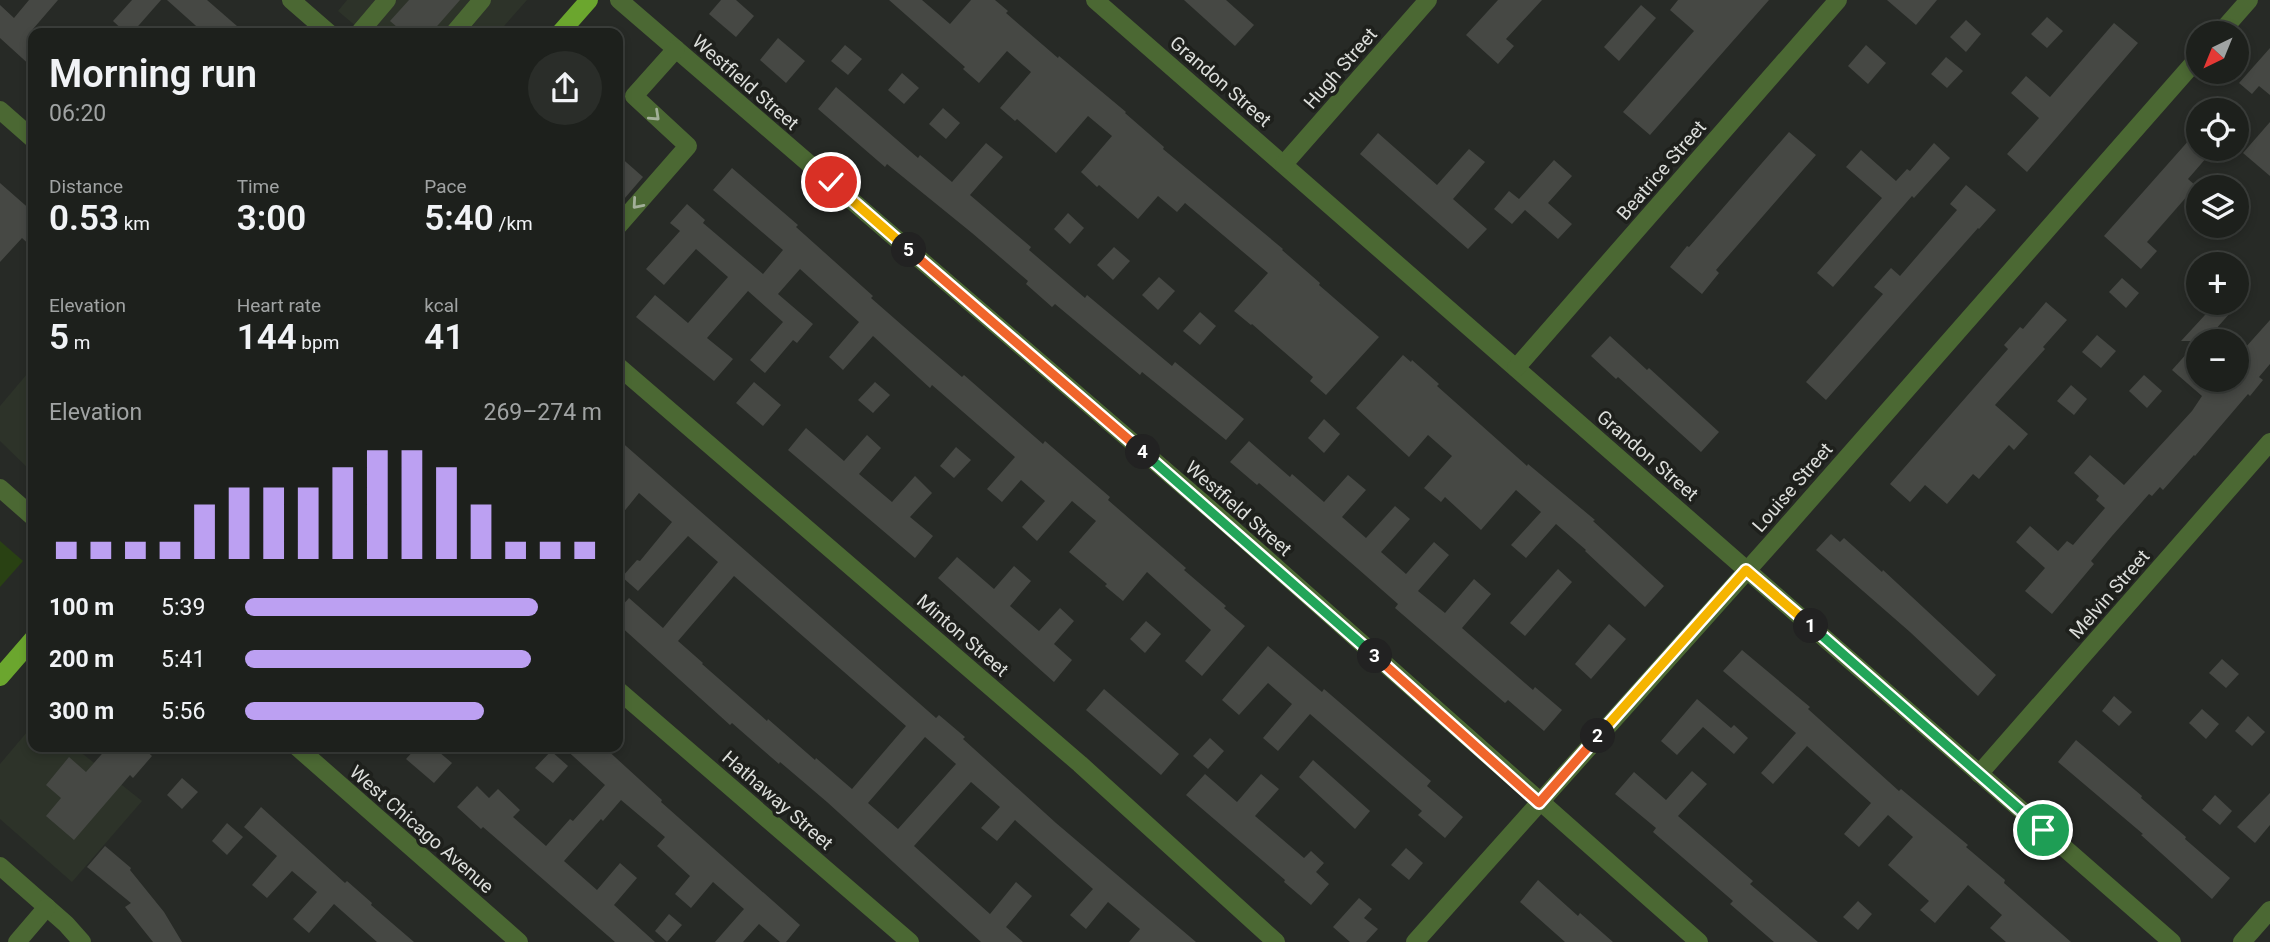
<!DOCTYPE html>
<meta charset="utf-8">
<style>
body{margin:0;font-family:Roboto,sans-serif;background:#2a2d29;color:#f1f3f6;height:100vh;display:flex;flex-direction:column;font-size:26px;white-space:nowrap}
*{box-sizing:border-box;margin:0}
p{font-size:23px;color:#a0a3a3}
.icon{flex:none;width:38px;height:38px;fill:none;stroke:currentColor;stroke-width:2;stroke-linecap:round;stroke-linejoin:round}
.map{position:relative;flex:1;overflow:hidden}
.drawer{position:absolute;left:28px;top:28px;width:595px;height:724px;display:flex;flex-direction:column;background:#1d201c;border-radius:14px;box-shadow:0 4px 10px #0003,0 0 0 2px #3b3e3b}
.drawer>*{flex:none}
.needle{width:46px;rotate:223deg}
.controls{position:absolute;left:2186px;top:21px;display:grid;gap:14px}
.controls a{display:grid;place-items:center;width:63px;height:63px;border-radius:50%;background:#1d201c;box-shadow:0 4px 10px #0003,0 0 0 2px #3b3e3b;font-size:35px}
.pin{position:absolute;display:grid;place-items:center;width:60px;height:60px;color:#fff;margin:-30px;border:4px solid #fff;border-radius:50%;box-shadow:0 2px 7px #0007}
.km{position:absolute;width:35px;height:35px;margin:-18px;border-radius:50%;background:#222;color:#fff;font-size:19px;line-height:35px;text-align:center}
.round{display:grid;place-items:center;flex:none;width:74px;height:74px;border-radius:37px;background:#2a2d29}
.summary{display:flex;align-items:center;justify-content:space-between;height:119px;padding:0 21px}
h1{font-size:38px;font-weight:600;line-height:52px}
.figures{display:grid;grid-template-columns:repeat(3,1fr);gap:10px;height:119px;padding:7px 21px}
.figures div{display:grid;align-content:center}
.figures b{font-size:35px;font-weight:600}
.figures small{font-size:19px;font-weight:400}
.figures p{font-size:19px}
.chart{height:196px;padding:14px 21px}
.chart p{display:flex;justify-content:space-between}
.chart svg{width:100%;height:126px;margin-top:7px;stroke:#bca0f2;stroke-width:6}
ul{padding:0 21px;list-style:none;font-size:23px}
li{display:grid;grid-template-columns:112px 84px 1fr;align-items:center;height:52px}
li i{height:18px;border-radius:9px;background:#bca0f2}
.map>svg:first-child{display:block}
</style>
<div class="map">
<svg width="2270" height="942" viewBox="0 0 2270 942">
<rect width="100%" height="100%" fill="#272a26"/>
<g fill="#2d3329">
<path d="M347 0H527L498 33H364L338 11Z"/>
<path d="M33 367V473L0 441V406Z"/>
<path d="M33 725V747H74L142 801 72 882 0 819V764Z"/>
</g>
<path fill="#294113" d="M0 541 23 561 0 587Z"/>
<g fill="#464844" fill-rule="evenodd">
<path d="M29 0H58L33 29V68L0 38V5L14 18Z"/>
<path d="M132 0H161L132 33H126L113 21Z"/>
<path d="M167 0H207L245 33H204Z"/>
<path d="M409 0H460L431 33H404L390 21Z"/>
<path d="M721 0H736L754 16 736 37 709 14Z"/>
<path d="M889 0H922L950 24 971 0H995L1008 11 1006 13 1058 58 1059 56 1126 112 1125 113 1164 147 1163 149 1283 249 1282 250 1320 283 1319 285 1379 337 1326 395 1310 381 1313 377 1252 324 1251 325 1234 311 1268 273 1185 203 1177 212 1158 196 1138 219 1099 185 1097 187 1081 172 1112 136 1088 116 1056 153 1017 119 1015 121 1000 108 1031 72 1007 51 979 83 963 69 965 67Z"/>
<path d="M1184 0H1226L1254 25 1235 46Z"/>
<path d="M1498 0H1542L1506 39 1514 46 1498 64 1466 35Z"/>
<path d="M1678 0H1769L1650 135 1623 112 1694 31 1670 10Z"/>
<path d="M1887 0H1937L1916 25Z"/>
<path d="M1641 5 1656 18 1619 61 1604 47Z"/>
<path d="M2047 17 2063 31 2047 48 2031 34Z"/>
<path d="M1966 20 1981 34 1966 52 1950 37Z"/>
<path d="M2114 23 2138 43 2027 172 2007 154 2039 118 2011 93 2026 76 2050 97Z"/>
<path d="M778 38 805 61 786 83 760 60Z"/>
<path d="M845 45 862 59 848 75 831 61Z"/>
<path d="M1866 45 1886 63 1868 84 1848 66Z"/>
<path d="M2270 48V95L2259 86 2252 94 2239 83Z"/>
<path d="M1946 57 1963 71 1947 88 1931 74Z"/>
<path d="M902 73 919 88 904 104 888 90Z"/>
<path d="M836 87 918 158 920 155 952 182 986 143 1003 157 970 195 1031 247 1029 250 1085 298 1087 295 1172 366 1175 362 1244 419 1226 440 1142 372 1140 375 1055 304 1052 307 1026 284 1028 281 972 233 887 164 885 167 818 109Z"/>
<path d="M943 108 960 123 946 139 929 124Z"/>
<path d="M2270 122V176L2243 153Z"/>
<path d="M2198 130V149H2214L2188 179 2196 186 2147 242 2157 251 2141 269 2104 236Z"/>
<path d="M1789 132 1816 155 1716 270 1719 273 1702 294 1670 267 1687 246 1689 247Z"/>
<path d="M1378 133 1437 185 1469 149 1485 162 1453 199 1487 229 1468 249 1360 154Z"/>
<path d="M1934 143 1950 158 1914 198 1912 196 1833 287 1817 273 1882 198 1846 167 1861 150 1896 181 1907 169 1910 171Z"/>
<path d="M618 155 643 177 618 206Z"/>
<path d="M1554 160 1572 176 1548 203 1572 224 1558 239 1525 210 1512 224 1494 209 1509 191 1519 199Z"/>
<path d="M732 168 798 225 796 227 873 296 871 298 911 333 962 377 964 375 1043 444 1045 441 1110 497 1108 500 1186 568 1184 570 1226 606 1224 608 1245 626 1202 676 1185 661 1211 630 1147 572 1123 601 1105 586 1107 584 1069 552 1096 521 1072 501 1037 541 1022 527 1045 501 1021 480 1002 502 987 489 1015 457 932 385 930 388 873 336 843 370 829 357 859 322 800 269 778 294 813 324 797 343 793 340 765 373 750 360 783 322 748 291 707 338 733 359 714 381 636 317 655 295 688 323 728 277 696 249 664 285 646 269 680 231 670 223 687 204 705 220 703 223 763 274 783 250 713 190Z"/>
<path d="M0 183 33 212V248L22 238 0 262Z"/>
<path d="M1966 185 1996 210 1979 229 1978 228 1826 400 1806 382 1883 294 1874 287 1891 268 1900 276 1957 210 1950 204Z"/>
<path d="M1068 213 1084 228 1070 244 1054 229Z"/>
<path d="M1114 247 1130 261 1113 280 1097 265Z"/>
<path d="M1159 277 1175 291 1158 310 1142 295Z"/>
<path d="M2122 278 2139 293 2126 308 2109 292Z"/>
<path d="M2046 302 2067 320 2043 347 2045 349 1995 405 2028 434 2014 450 2009 445 1979 479 1973 474 1947 504 1925 485 1910 502 1890 484 2008 349 2004 345 2020 327 2023 329Z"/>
<path d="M2216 303H2239L2215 330 2228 341H2198V380H2236V358L2270 320V364L2259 377 2263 380 2250 396 2248 394 2195 456 2194 455 2163 490 2160 487 2152 496 2149 494 2112 536 2091 561 2094 564 2052 614 2025 591 2045 568 2016 542 2030 526 2058 551 2067 541 2073 545 2105 508 2096 500 2099 496 2074 473 2090 455 2124 485 2192 411 2202 396 2172 370 2198 341H2181Z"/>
<path d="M1200 312 1216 326 1200 345 1183 331Z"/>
<path d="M2097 335 2116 351 2101 368 2082 352Z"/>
<path d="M1610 336 1647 370 1649 368 1719 432 1701 452 1618 377 1616 379 1591 356Z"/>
<path d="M1403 355 1411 362 1412 360 1439 384 1437 386 1527 466 1528 464 1595 520 1593 521 1664 586 1645 607 1585 551 1586 550 1556 524 1526 558 1511 545 1541 512 1516 490 1481 530 1445 497 1441 502 1424 488 1452 456 1428 435 1409 457 1356 408Z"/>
<path d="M2144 375 2162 391 2147 408 2129 391Z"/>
<path d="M754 382 781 405 763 426 736 403Z"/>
<path d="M875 382 890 395 873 413 858 400Z"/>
<path d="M2071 385 2087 399 2074 415 2057 401Z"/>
<path d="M1324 419 1340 434 1324 453 1308 438Z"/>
<path d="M806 428 844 461 867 435 881 448 859 474 892 502 915 476 932 493 910 517 933 536 915 558 788 450Z"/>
<path d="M618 439 936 718 939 715 965 737 963 739 1056 823 1196 942H1129L1140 929 1108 902 1086 929 1070 915 1093 889 1015 820 997 841 981 828 1000 807 971 782 914 846 990 914 1016 882 1032 896 1006 927 1023 942H981L827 802 780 762 779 764 732 723 730 725 618 624V610L629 598 663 628 718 562 688 536 638 591 622 577 637 560 640 561 672 522 639 493 618 519ZM734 576 906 726 852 789 816 758 815 760 768 719 767 721 702 664 703 663 678 641ZM925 737 956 764 898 829 868 803Z"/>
<path d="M1249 441 1290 477 1292 474 1324 502 1348 475 1366 490 1342 517 1366 538 1395 506 1410 519 1381 552 1406 574 1434 542 1449 555 1418 591 1445 613 1474 579 1491 594 1462 628 1533 690 1535 687 1562 710 1544 731 1508 700 1505 703 1395 608 1398 604 1357 568 1259 483 1257 485 1230 462Z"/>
<path d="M956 447 971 460 954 478 940 466Z"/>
<path d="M1831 534 1840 542 1844 538 1882 572 1883 570 1996 675 1978 696 1910 632 1816 550Z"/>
<path d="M957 557 994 589 1014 566 1031 581 1010 606 1039 631 1060 608 1074 621 1054 644 1072 660 1054 682 938 578Z"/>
<path d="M1558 569 1572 582 1525 636 1510 623Z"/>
<path d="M1146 621 1161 634 1145 653 1130 639Z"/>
<path d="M1609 624 1626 639 1591 679 1575 664Z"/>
<path d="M1268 646 1322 692 1324 689 1431 781 1427 786 1463 817 1445 838 1418 815 1422 811 1310 714 1278 751 1263 738 1292 704 1268 683 1239 715 1222 700Z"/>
<path d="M1742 650 1810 707 1808 709 1899 791 1901 789 1968 845 1966 847 2005 880 2004 883 2071 942H2006L1990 928 2002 915 1968 885 1935 923 1920 910 1929 901 1888 865 1913 837 1888 815 1859 847 1844 834 1871 803 1807 746 1773 784 1761 773 1796 733 1723 671Z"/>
<path d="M2222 659 2239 674 2226 688 2209 673Z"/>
<path d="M1104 689 1179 754 1161 775 1086 710Z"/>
<path d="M2114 696 2132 712 2119 726 2102 711Z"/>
<path d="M1697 699 1731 728 1734 725 1748 738 1734 754 1703 727 1677 755 1661 741Z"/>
<path d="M2202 709 2219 724 2206 739 2189 723Z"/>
<path d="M2248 716 2265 732 2252 746 2235 731Z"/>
<path d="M1210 738 1224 751 1208 769 1193 756Z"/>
<path d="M2076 740 2142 796 2141 798 2186 837 2185 839 2230 878 2212 899 2141 835 2143 834 2058 762Z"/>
<path d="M108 747H142L152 756 133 778 130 775 74 840 46 816 61 798 46 785 69 757 86 772Z"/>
<path d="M417 747H433L452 763 434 783 406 759Z"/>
<path d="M563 747H604L662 800 661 802 800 925 786 942H780L759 924 743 942H715L744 909 713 882 691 908 675 894 690 876 657 846 665 837 621 800 603 821 601 819 564 861 597 890 620 863 637 878 614 905 655 942H615L483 827 481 829 457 807 477 786 489 798 498 789 520 810 513 817 546 846 570 819 573 821 605 785Z"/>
<path d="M551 751 568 766 553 783 535 768Z"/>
<path d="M1313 760 1370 811 1355 829 1299 777Z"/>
<path d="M1692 771 1707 784 1678 816 1753 881 1750 884 1818 942H1774L1730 904 1733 901 1653 832 1656 828 1615 794 1634 772 1666 800Z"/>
<path d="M1205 774 1237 802 1261 774 1279 789 1255 816 1304 858 1311 851 1324 863 1316 872 1329 884 1311 905 1284 882 1285 880 1186 795Z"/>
<path d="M182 778 198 792 182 809 167 795Z"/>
<path d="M2270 793V825L2255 843 2237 827Z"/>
<path d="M2215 795 2232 811 2220 825 2202 810Z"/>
<path d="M261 807 345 883 347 881 372 903 371 905 414 942H377L334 904 309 933 293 919 317 892 292 871 267 898 252 885 277 856 244 827Z"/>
<path d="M227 823 243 837 227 855 212 841Z"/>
<path d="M105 846 131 868 130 870 164 912 182 942H153L125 907 131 903 87 867Z"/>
<path d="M1406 848 1423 863 1409 880 1391 865Z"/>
<path d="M1538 880 1578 916 1580 913 1613 942H1565L1520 902Z"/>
<path d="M1359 898 1372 909 1364 918 1378 929 1366 942H1350L1333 927Z"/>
<path d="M1858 901 1872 914 1858 930 1843 917Z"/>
<path d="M669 914 682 925 667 942 655 931Z"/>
</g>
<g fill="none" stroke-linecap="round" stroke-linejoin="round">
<g stroke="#4b6833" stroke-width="18">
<path d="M291 0 329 33"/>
<path d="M619 0 1218 516 1699 942"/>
<path d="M1095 0 2172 942"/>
<path d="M359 33 387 0"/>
<path d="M454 33 482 0"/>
<path d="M2220 33 2249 0"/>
<path d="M0 110 33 139"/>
<path d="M1284 164 1428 0"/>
<path d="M618 226 688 146 634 96 676 49"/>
<path d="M618 366 1080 764 1276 942"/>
<path d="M1516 368 1838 0"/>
<path d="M0 488 33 517"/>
<path d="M618 690 910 942"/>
<path d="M297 747 519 942"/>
<path d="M1979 774 2270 442"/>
<path d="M0 866 66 924 82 942"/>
<path d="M17 942 47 907"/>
<path d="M1415 942 1778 536 2198 58"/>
<path d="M2242 942 2270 910"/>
</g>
<g stroke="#6ba62e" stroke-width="18">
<path d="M560 33 589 0"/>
<path d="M0 677 33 639"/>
</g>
</g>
<defs><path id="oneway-chevron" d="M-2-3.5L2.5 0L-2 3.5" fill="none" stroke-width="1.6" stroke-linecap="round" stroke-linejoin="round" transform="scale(1.75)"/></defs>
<g stroke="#a2af98">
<use href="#oneway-chevron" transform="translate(655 116) rotate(43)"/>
<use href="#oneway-chevron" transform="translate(637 204) rotate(131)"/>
</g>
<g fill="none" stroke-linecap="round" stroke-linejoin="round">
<g stroke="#fff" stroke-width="14">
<path id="split-1" d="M1811 626 2043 830"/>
</g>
<g stroke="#fff" stroke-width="14">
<path id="split-2" d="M1598 736 1746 570 1811 626"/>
</g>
<g stroke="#fff" stroke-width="14">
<path id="split-3" d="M1375 656 1539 803 1598 736"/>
</g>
<g stroke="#fff" stroke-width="14">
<path id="split-4" d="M1143 452 1375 656"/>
</g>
<g stroke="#fff" stroke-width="14">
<path id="split-5" d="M909 250 1143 452"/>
</g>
<g stroke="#fff" stroke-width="14">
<path id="split-6" d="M831 182 909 250"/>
</g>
<use href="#split-1" stroke="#22a559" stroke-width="9"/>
<use href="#split-2" stroke="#f5b400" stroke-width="9"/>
<use href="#split-3" stroke="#f0652b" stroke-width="9"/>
<use href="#split-4" stroke="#22a559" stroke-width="9"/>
<use href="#split-5" stroke="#f0652b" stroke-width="9"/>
<use href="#split-6" stroke="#f5b400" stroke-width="9"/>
</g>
<g text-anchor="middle" stroke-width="7" stroke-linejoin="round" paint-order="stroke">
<g font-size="19" fill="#dcdedb" stroke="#1e201c">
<text transform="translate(1340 68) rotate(-49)" y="7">Hugh Street</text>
<text transform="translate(1221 81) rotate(41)" y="7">Grandon Street</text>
<text transform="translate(746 82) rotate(41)" y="7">Westfield Street</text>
<text transform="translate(1661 170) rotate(-49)" y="7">Beatrice Street</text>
<text transform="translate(1648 455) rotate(41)" y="7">Grandon Street</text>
<text transform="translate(1792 487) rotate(-49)" y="7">Louise Street</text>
<text transform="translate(1239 508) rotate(41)" y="7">Westfield Street</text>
<text transform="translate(2109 594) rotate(-49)" y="7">Melvin Street</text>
<text transform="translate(963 635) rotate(41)" y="7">Minton Street</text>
<text transform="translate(778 800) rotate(41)" y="7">Hathaway Street</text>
<text transform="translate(422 829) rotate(41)" y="7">West Chicago Avenue</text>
</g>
</g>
</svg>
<div class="controls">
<a><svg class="needle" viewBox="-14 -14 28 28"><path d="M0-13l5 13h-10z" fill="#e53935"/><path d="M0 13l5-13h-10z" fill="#a0a3a3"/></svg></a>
<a><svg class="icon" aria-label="locate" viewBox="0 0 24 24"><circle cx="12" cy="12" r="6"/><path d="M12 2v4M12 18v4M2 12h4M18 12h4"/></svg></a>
<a><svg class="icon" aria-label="layers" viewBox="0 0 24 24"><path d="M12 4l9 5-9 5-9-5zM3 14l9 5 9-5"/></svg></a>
<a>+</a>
<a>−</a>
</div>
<div class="pin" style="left:2043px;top:830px;background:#1e9e55"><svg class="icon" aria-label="arrive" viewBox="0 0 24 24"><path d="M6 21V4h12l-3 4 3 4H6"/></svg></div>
<div class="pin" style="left:831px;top:182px;background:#d93025"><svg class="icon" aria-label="check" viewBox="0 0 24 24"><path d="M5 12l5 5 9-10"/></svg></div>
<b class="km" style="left:1811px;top:626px">1</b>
<b class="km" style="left:1598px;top:736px">2</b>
<b class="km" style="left:1375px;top:656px">3</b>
<b class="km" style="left:1143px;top:452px">4</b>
<b class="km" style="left:909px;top:250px">5</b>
<section class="drawer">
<div class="summary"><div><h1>Morning run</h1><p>06:20</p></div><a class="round"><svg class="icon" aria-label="share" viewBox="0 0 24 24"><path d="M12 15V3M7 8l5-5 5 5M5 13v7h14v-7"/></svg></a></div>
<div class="figures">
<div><p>Distance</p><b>0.53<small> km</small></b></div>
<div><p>Time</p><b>3:00</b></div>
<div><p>Pace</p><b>5:40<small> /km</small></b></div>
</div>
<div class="figures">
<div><p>Elevation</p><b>5<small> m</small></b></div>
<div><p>Heart rate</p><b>144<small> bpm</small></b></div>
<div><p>kcal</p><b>41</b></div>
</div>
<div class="chart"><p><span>Elevation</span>269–274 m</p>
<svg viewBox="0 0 160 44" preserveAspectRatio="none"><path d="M5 44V38M15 44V38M25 44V38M35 44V38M45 44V25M55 44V19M65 44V19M75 44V19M85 44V12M95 44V6M105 44V6M115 44V12M125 44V25M135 44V38M145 44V38M155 44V38"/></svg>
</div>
<ul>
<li><b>100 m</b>5:39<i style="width:82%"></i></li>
<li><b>200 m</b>5:41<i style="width:80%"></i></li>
<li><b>300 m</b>5:56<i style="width:67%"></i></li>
</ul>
</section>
</div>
